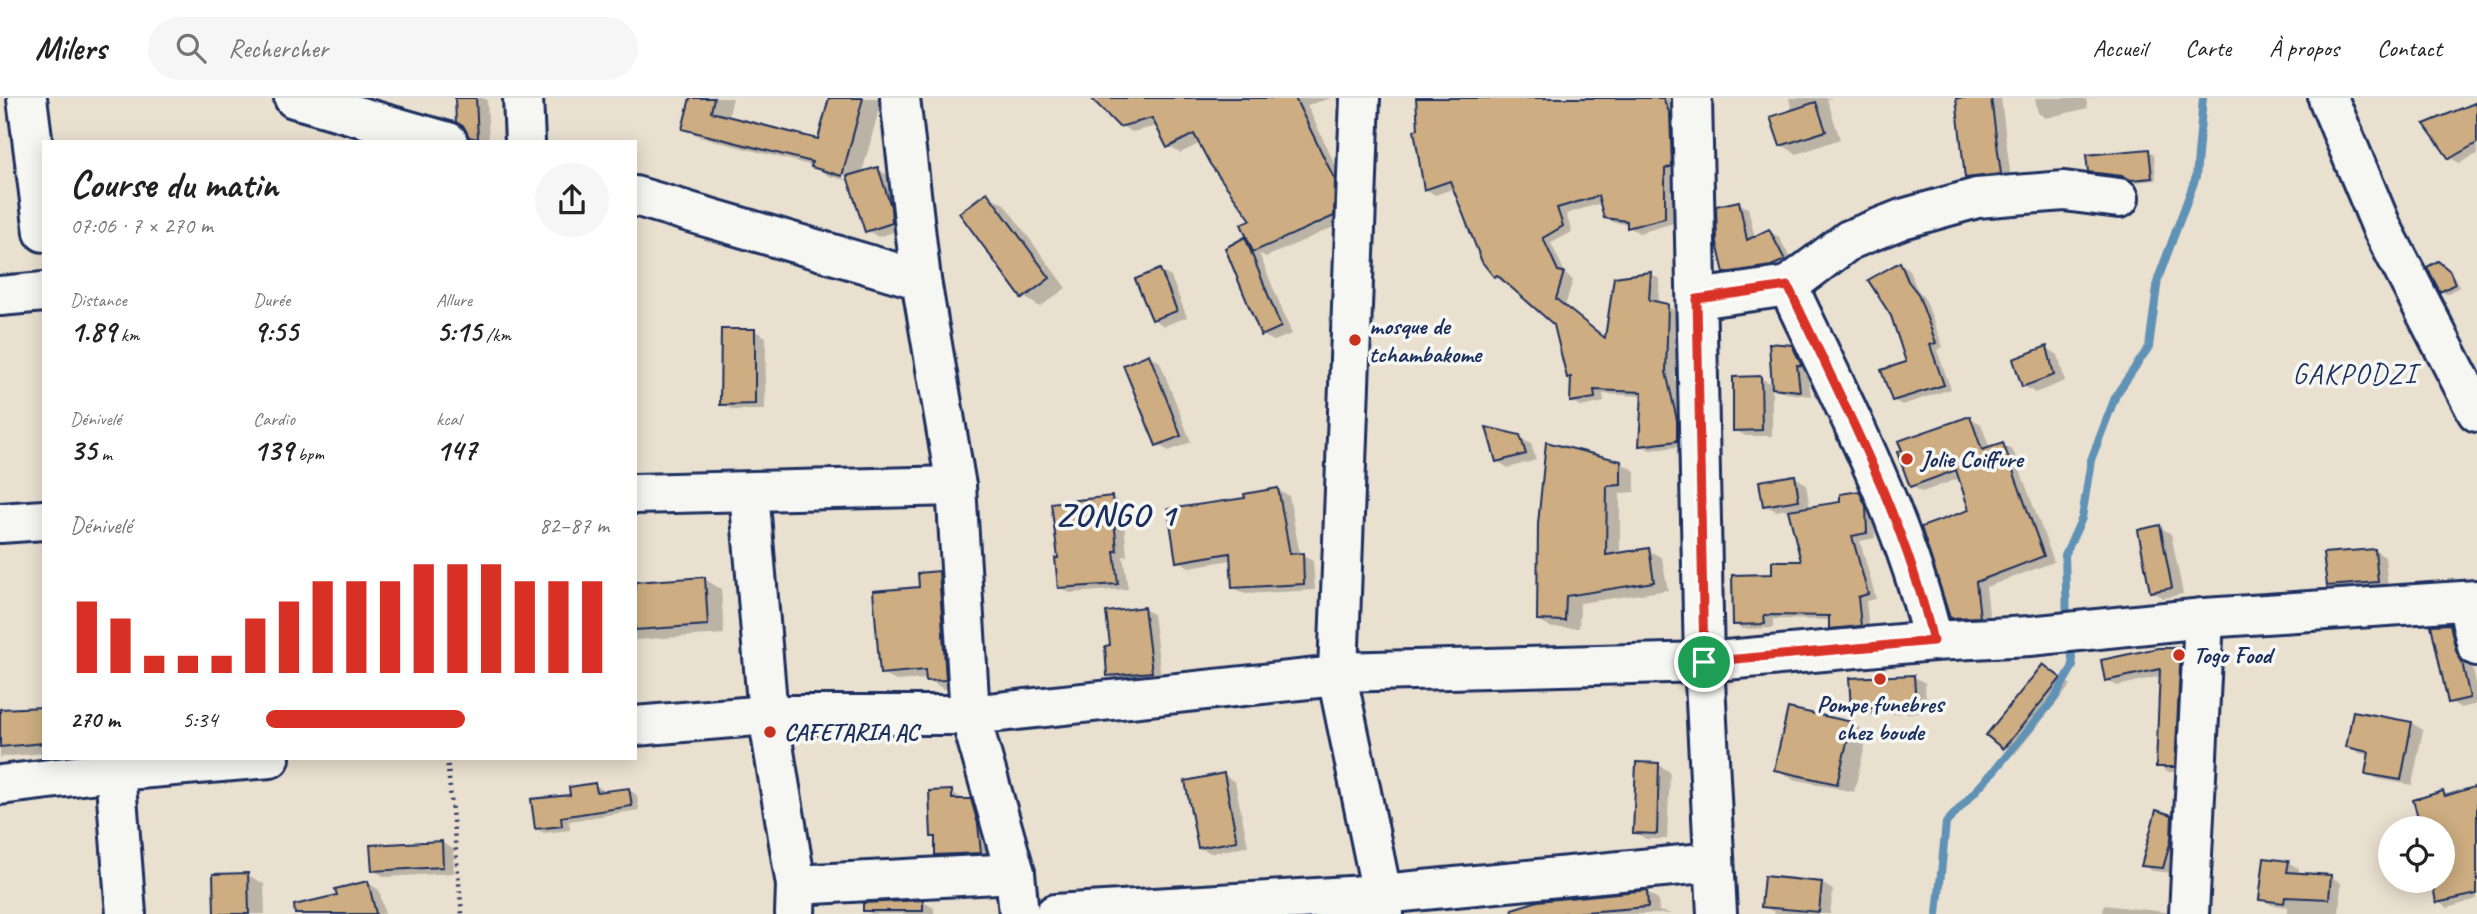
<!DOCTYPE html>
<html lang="fr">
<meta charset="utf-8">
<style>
body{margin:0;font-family:Caveat,sans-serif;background:#f6f6f6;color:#222;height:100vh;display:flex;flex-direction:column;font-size:26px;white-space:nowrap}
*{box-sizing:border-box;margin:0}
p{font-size:23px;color:#767676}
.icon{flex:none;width:38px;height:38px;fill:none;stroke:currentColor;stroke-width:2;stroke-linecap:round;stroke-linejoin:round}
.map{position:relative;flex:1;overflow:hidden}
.side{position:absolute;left:42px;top:42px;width:595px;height:620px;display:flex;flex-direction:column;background:#fff;border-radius:0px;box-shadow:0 4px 18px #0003}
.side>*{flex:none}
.tools{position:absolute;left:2378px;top:718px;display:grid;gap:14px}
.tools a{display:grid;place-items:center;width:77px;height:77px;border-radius:50%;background:#fff;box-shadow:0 4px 18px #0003;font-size:35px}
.pin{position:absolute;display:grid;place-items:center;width:60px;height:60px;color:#fff;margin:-30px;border:4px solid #fff;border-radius:50%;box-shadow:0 2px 7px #0007}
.round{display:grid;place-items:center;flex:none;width:74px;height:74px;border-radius:37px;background:#f6f6f6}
.head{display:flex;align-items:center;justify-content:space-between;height:119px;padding:0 28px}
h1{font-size:38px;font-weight:800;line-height:52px}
.metrics{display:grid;grid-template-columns:repeat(3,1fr);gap:10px;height:119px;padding:7px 28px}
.metrics div{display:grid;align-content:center}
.metrics b{font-size:30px;font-weight:800}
.metrics small{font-size:19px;font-weight:400}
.metrics p{font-size:19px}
.chart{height:196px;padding:14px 28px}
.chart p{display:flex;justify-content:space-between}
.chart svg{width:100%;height:126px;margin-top:7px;stroke:#d93025;stroke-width:6}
ul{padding:0 28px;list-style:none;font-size:23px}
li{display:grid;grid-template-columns:112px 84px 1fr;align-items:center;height:52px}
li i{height:18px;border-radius:9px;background:#d93025}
header{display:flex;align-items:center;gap:42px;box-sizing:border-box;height:98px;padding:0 35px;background:#fff;border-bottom:2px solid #e0e0e0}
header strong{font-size:33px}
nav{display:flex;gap:38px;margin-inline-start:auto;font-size:24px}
.search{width:490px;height:63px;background:#f6f6f6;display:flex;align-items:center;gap:18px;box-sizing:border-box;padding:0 24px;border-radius:38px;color:#767676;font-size:26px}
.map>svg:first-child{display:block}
</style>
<header>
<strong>Milers</strong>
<div class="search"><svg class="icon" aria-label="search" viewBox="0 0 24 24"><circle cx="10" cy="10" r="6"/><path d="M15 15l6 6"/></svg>Rechercher</div>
<nav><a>Accueil</a><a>Carte</a><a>À propos</a><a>Contact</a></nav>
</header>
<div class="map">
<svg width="2477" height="816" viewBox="0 0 2477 816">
<rect width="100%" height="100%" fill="#eae0d0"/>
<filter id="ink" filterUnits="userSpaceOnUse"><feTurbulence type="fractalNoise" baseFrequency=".0143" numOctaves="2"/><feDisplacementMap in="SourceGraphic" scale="14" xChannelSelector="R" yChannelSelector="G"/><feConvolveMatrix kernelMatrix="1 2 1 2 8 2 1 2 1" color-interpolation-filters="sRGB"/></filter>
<g filter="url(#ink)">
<g fill="#0003">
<path d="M457 0H483L487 2 489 44H482L470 37Z"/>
<path d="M692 0H733L728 20 819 43 831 0H882L862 75 877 71 888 77 901 117 903 131 878 139 867 132 850 80 835 72 834 75 848 83 829 78 813 68 700 39 684 30Z"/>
<path d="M1102 0H1332L1307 7 1346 90 1345 124 1266 159 1259 155 1292 236 1274 243 1262 237 1245 141 1251 145 1253 123 1201 45 1180 55 1169 48 1158 28 1132 34 1120 27Z"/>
<path d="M1418 0H1681V73L1674 76V125L1639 135 1629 129V126L1615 125 1605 119 1601 105 1566 116 1572 134 1551 145 1566 177 1573 182 1565 208 1607 241 1650 176 1660 181 1658 206 1678 213 1675 280 1686 329 1687 348 1650 352 1641 347 1644 298 1603 296 1604 304 1581 309 1572 303V281L1568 279 1555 226 1495 178 1455 90 1435 97 1426 91Z"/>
<path d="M1789 0H1834L1827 1 1840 41 1797 56 1782 47 1792 14Z"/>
<path d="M1957 0H2001L2011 82 1978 86 1967 79Z"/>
<path d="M2035 0H2096L2086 1 2088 10 2046 20 2038 15Z"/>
<path d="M2477 6V56L2460 65 2450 60Z"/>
<path d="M2148 53 2154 56 2156 82 2137 84 2129 80 2095 76 2090 73Z"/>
<path d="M987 96 1004 106 1066 190 1040 209 1024 199Z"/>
<path d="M1738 105 1748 110 1755 140 1769 133 1779 139 1794 167 1735 180 1725 174Z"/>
<path d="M1900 166 1908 170 1916 189 1926 203 1943 249 1937 252 1951 291 1902 307 1893 302 1908 265Z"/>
<path d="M2444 169 2454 178 2459 189 2446 196 2441 193Z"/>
<path d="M1160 173 1171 179 1187 219 1164 228 1153 221Z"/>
<path d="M755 233 766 239 765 312H733L722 306Z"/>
<path d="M1791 249 1803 255 1811 273H1807L1811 298 1785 295 1772 288V338H1746L1735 332 1761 280 1774 288Z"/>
<path d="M2047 250 2058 257 2065 283 2035 295 2024 288Z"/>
<path d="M1149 257 1160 264 1191 344 1169 353 1158 347Z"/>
<path d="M1970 320 1981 326 1990 351 2003 347 2013 353 2054 464 1986 489 1990 524 1962 525 1951 519 1971 413 1960 380 1922 394 1911 388Z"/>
<path d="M1519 339 1531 346 1536 362 1508 370 1497 363Z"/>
<path d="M1548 346 1621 365 1635 373V394L1620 395V456L1648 452 1662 460 1668 492 1580 505 1579 530H1552L1538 521Z"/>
<path d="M1795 379 1806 386 1810 411 1842 406 1859 395 1868 400 1874 415 1875 440 1860 443 1876 501 1866 503 1869 532 1840 535 1831 530V522L1773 521V530L1743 531 1735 526 1774 478 1804 465 1789 411 1776 413 1765 407Z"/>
<path d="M1278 392 1289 398 1300 457 1313 463 1315 492 1245 496 1233 489 1232 462 1189 469 1178 462 1247 401Z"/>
<path d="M1111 399 1122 406 1127 458H1123L1128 491 1070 495 1060 489Z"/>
<path d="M2160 429 2171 436 2183 496 2163 500 2152 493Z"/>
<path d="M2374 452 2385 459 2388 490 2339 494 2328 487Z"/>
<path d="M939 475 954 484 960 590 943 591 928 581 896 583 881 575 921 491Z"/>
<path d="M704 481 721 491 724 536 635 542V486Z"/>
<path d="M1144 511 1153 516 1161 578 1118 582 1109 577 1112 549Z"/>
<path d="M2449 528 2460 534 2466 561 2473 571 2477 590V606L2461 610 2449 603Z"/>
<path d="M2180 552 2191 558 2185 674H2168L2158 668 2161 578 2117 588 2107 582Z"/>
<path d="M2044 568 2071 587 2015 656 2004 649Z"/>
<path d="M1914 579 1925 585 1926 614 1864 617 1853 610Z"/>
<path d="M44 611V655L0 659V613Z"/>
<path d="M1851 625 1868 635 1854 694 1793 681 1776 671Z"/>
<path d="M2412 625 2423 632 2412 687 2378 681 2367 675 2370 657 2359 655 2348 648Z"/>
<path d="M1638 666 1659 667 1670 674 1667 741H1646L1635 734Z"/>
<path d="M1224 677 1235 684 1248 748 1211 755 1199 749Z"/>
<path d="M595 687 603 692 604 695 629 692 637 697 639 712 569 723 570 732 544 735 536 730 572 698Z"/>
<path d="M2477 690V801L2448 810 2438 804 2443 782V695L2450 698Z"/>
<path d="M951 694 962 700V703L971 702 982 709 992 760 948 763 937 756 936 740 932 738Z"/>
<path d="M2171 718 2181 724 2173 775 2153 773 2143 767Z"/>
<path d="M441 744 453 751 454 775 385 779 373 772Z"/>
<path d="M2288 764 2299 771 2298 777 2330 778 2341 785 2339 816H2288V809L2272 807 2261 801Z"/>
<path d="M248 777 264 786 265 816H216L214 778Z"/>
<path d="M368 785 379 792 385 816H307L305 807 339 799Z"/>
<path d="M1821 785 1833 792 1830 816H1774V814L1763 808Z"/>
<path d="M1647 794 1658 801 1659 813 1672 816H1515L1514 812Z"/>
<path d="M923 804 934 810V816H872L865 812V807Z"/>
<path d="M2104 807 2165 814 2169 816H2103Z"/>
</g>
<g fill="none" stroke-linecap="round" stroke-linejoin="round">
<g stroke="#6092b6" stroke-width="8">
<path d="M2067 524 2065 457 2082 420 2091 362 2116 297 2149 249 2158 181 2196 79 2203 0"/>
<path d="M1937 816 1946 725 1993 674 2054 601 2073 568 2070 544"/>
</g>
</g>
<g fill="#cdad81" stroke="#1b2f5e" stroke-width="2">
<path d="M455 0H476L478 41 469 39 464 29 456 24Z"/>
<path d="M690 0H714L711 14 818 41 829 0H863L842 78 811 69 812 64 682 31Z"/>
<path d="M1091 0H1295L1335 82 1334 118 1253 154 1241 126 1251 122 1210 66 1194 36 1167 50 1152 20 1119 29Z"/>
<path d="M1416 0H1663L1670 16 1672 68 1665 71V120L1627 130V123L1604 120 1598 98 1557 110 1563 128 1543 140 1558 173 1564 174 1556 201 1605 240 1614 179 1651 174 1649 202 1668 206 1666 274 1677 322V343L1639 348 1642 294 1594 292 1595 300 1570 304 1571 279 1567 280 1554 227 1497 177 1494 179 1482 164 1450 83 1424 92 1414 32 1418 31Z"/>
<path d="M1956 0H1991L2001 76 1965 80Z"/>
<path d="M1816 4 1826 33 1780 48 1770 19Z"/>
<path d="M2477 4V45L2449 61 2424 26Z"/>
<path d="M2149 51 2152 80 2131 82 2122 78 2088 74 2086 57Z"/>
<path d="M878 69 891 109 892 125 865 134 847 78Z"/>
<path d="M987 94 1050 180 1022 201 959 115Z"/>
<path d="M1739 103 1747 142 1769 131 1785 162 1771 168 1724 175 1717 145 1716 108Z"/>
<path d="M1245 139 1281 229 1261 238 1225 150Z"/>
<path d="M2438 163 2450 173 2455 186 2440 194 2427 169Z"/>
<path d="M1900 164 1908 183 1918 196 1936 245 1930 247 1944 287 1892 303 1881 272 1906 264 1891 218 1868 182Z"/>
<path d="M1160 171 1177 213 1152 222 1135 181Z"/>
<path d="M721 231H755V306L720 307Z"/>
<path d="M1769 245 1792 247 1802 268 1797 267 1800 293 1772 290Z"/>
<path d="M2047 248 2054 277 2022 289 2013 261Z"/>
<path d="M1149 256 1181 338 1156 348 1123 267Z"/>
<path d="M1761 278 1762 332 1733 333V279Z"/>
<path d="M1970 318 1982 352 2003 345 2044 458 1976 484 1980 519 1950 520 1921 429 1969 412 1956 372 1910 389 1897 354 1902 352 1898 343Z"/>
<path d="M1486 329 1520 337 1526 356 1496 364Z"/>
<path d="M1546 344 1621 363V387L1607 388 1606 457 1649 450 1654 484 1566 498 1565 523 1537 522 1538 426Z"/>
<path d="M1795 377 1799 402 1763 408 1759 383Z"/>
<path d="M1278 390 1290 456 1303 455 1304 486 1232 490 1230 455 1176 464 1168 411 1245 400 1244 396Z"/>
<path d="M1859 393 1866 408 1867 435 1852 438 1868 496 1858 499 1861 528 1829 531V518L1764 517 1765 526 1733 527 1732 477 1772 476V463H1801L1788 412 1840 404V396Z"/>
<path d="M1112 398 1117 453H1114L1118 486 1058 490 1055 460H1058L1051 405Z"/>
<path d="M2160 427 2172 490 2150 494 2138 432Z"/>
<path d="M2375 451 2378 484 2327 488 2323 455Z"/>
<path d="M939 473 946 582 926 583 925 572 880 576 873 493 919 489 918 475Z"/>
<path d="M705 479 708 527 635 532V484Z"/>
<path d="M1144 509 1152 574 1107 578 1105 548 1110 547 1106 514Z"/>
<path d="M2450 526 2456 553 2462 564 2470 600 2448 605 2431 527Z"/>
<path d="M2158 550H2181L2175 669H2156L2160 571 2105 583 2101 562Z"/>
<path d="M2043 566 2061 580 2003 651 1986 637Z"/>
<path d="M1914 577 1916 608 1851 611 1849 580Z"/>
<path d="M44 609V645L0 649V611Z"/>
<path d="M1788 610 1852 624 1837 686 1774 672Z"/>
<path d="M2353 613 2412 624 2401 682 2365 676 2369 654 2346 649Z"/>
<path d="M1636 664 1659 665 1657 736 1633 735Z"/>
<path d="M1224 675 1237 743 1198 750 1185 683Z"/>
<path d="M595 685 597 694 629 690 632 708 561 719 562 728 535 731 531 701 570 697 569 689Z"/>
<path d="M2477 688V796L2436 805 2432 782H2443V730H2421L2413 702 2443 693 2445 698Z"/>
<path d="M952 692V701H971L978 726 981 755 935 757V739H931L929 693Z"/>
<path d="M2156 712 2172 717 2171 742 2163 770 2141 768Z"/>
<path d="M442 743 443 769 372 773 370 747Z"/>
<path d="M2264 760 2289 763 2287 774 2331 777 2329 801 2285 799 2284 805 2259 802Z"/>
<path d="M248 775 249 816H214L213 776Z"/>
<path d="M1764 778 1822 784 1819 814 1761 809Z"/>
<path d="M368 783 376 816H295L294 807 337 797 335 791Z"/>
<path d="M1647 792 1648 809 1560 816H1513L1512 811 1538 803Z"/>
<path d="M923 802V813H863V805Z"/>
</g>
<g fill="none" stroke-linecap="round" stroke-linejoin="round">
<g stroke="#1b2f5e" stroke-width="44">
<g id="minor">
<path d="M27 0 44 134"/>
<path d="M294 0 448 44"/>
<path d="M523 0 525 44"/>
<path d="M900 0 921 182 956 388 970 617 1015 775 1019 816"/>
<path d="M1692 0 1704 564 1717 816"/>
<path d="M2328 0 2382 130 2477 314"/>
<path d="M635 98 921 182"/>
<path d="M1788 188C1842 303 1904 419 1933 543"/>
<path d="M0 198 44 194"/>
<path d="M1697 201 1788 188 1849 142 1902 121 1977 100 2064 93 2119 100"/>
<path d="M749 394 768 617 796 787 795 816"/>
<path d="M635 396 956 388"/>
<path d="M0 425 44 422"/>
<path d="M2467 504 2477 548"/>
<path d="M1338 574 1360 0"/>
<path d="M1337 578 1382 796 1384 816"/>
<path d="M635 628 768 617H970L1337 578 1338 574 1704 564 1933 543 2030 538 2204 520 2477 502"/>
<path d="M114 660 126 816"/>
<path d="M0 687 115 673 270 660"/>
<path d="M796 787 1015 775"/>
<path d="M1055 816 1382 796 1714 764"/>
<path d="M2189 816 2204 520"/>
</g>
</g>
<path stroke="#1b2f5e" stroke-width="4.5" stroke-dasharray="2 5" stroke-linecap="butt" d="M447 660 462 816"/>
<use href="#minor" stroke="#f6f6f2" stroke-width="38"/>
</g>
</g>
<g fill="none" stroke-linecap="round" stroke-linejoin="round" filter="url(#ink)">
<g stroke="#fff" stroke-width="14">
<path id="route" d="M1788 188C1842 302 1905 421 1933 543L1704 564 1697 201Z"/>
</g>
<use href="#route" stroke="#d93025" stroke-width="9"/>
</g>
<g fill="#c8321e" stroke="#f6f6f2" stroke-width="2.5">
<circle cx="1355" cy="242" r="7"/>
<circle cx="1907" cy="361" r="7"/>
<circle cx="2179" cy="557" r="7"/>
<circle cx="1880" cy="581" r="7"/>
<circle cx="770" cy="634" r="7"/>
</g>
<g text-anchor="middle" stroke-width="7" stroke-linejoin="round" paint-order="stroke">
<g font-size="24" font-weight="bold" fill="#1b2f5e" stroke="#f6f6f2" text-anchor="start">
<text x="1369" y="236">mosque de<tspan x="1369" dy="28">tchambakome</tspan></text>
<text x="1921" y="369">Jolie Coiffure</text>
<text x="2193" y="565">Togo Food</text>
<text x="1880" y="614" text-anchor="middle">Pompe funebres<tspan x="1880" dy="28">chez boude</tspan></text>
<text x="784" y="642">CAFETARIA AC</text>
</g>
<g font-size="28" letter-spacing="2" fill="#1b2f5e" stroke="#f6f6f2">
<text x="2355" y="285">GAKPODZI</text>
</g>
<g font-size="32" font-weight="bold" letter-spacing="2" fill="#1b2f5e" stroke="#f6f6f2">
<text x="1117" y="427">ZONGO 1</text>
</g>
</g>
</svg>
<div class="tools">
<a><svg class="icon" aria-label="locate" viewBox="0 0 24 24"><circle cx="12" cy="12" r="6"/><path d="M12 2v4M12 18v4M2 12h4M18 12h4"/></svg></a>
</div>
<div class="pin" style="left:1704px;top:564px;background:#1e9e55"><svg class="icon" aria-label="arrive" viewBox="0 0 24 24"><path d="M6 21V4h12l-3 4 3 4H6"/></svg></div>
<section class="side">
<div class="head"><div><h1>Course du matin</h1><p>07:06 · 7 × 270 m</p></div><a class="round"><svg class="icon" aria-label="share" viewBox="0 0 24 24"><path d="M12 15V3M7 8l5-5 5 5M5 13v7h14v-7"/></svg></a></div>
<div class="metrics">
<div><p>Distance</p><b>1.89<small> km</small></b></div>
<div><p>Durée</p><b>9:55</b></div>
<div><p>Allure</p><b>5:15<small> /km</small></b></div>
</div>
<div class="metrics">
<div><p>Dénivelé</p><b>35<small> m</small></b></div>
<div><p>Cardio</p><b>139<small> bpm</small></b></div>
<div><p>kcal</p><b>147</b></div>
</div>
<div class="chart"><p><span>Dénivelé</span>82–87 m</p>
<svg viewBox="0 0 160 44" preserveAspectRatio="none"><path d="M5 44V19M15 44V25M25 44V38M35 44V38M45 44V38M55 44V25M65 44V19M75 44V12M85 44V12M95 44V12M105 44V6M115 44V6M125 44V6M135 44V12M145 44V12M155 44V12"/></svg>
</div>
<ul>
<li><b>270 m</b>5:34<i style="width:58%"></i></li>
</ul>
</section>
</div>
